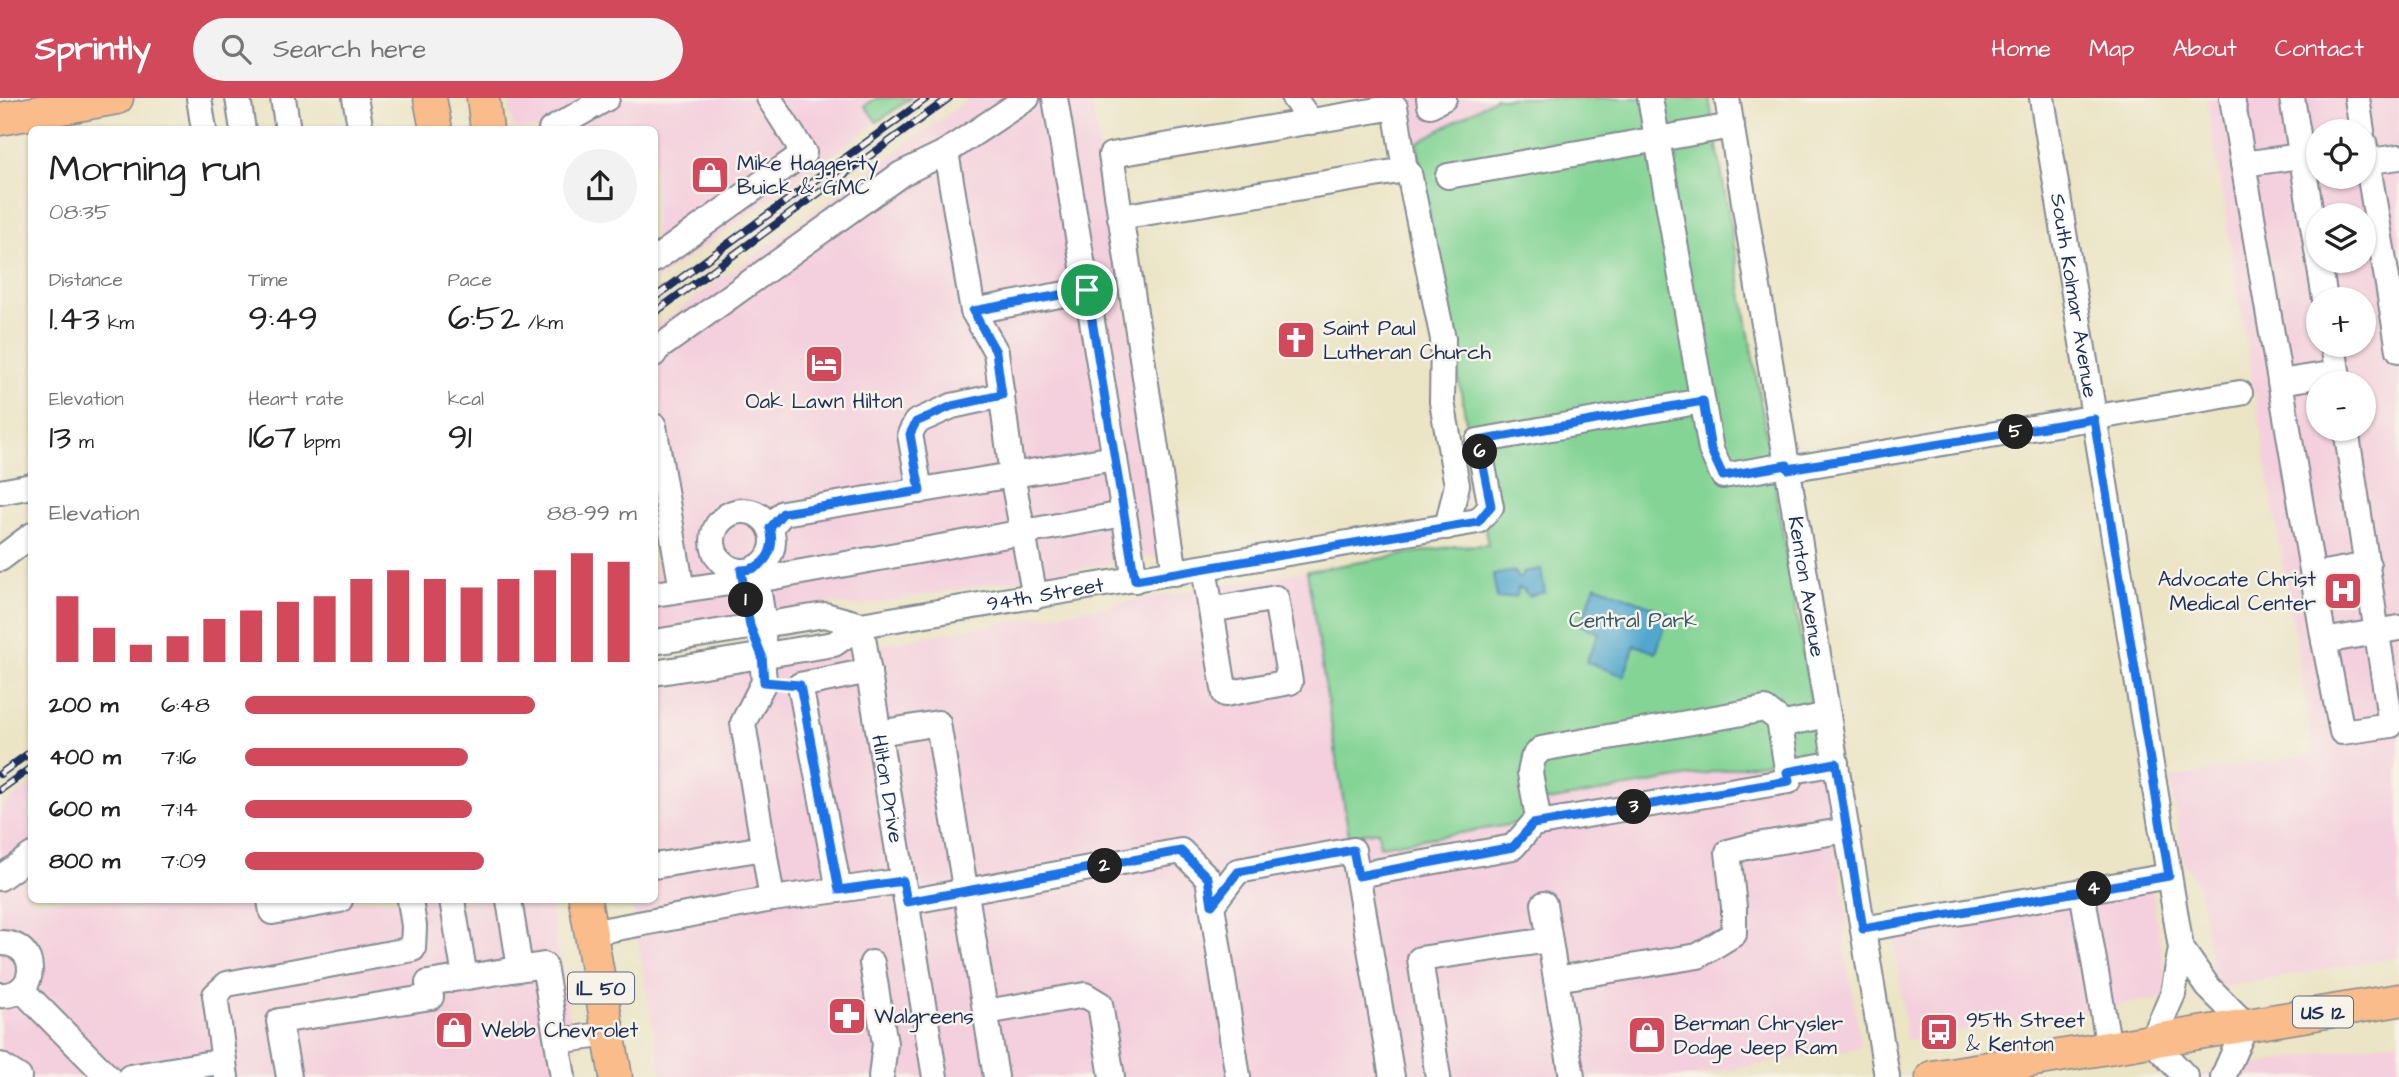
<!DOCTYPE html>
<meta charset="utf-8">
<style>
body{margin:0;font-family:"Architects Daughter",sans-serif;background:#f2f2f2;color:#222;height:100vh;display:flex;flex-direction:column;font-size:26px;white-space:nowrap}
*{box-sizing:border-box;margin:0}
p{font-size:23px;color:#767676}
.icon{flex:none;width:38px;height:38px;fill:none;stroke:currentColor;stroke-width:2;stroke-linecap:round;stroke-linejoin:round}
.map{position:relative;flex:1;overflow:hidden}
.details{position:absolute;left:28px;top:28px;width:630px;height:777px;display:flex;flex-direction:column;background:#fff;border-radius:10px;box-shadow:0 2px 5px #0004}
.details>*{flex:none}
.buttons{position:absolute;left:2306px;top:21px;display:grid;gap:14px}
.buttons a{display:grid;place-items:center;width:70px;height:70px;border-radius:50%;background:#fff;box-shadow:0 2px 5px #0004;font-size:35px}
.pin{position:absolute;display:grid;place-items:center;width:60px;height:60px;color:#fff;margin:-30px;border:4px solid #fff;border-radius:50%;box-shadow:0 2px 7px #0007}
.km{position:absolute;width:35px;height:35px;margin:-18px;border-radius:50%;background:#222;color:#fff;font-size:19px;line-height:35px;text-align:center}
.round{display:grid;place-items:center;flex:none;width:74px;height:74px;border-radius:37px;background:#f2f2f2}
.headline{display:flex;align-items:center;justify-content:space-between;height:119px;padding:0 21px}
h1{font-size:38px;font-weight:600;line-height:52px}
.metrics{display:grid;grid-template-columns:repeat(3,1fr);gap:10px;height:119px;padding:7px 21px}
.metrics div{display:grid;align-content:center}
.metrics b{font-size:35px;font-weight:600}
.metrics small{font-size:19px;font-weight:400}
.metrics p{font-size:19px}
.chart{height:196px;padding:14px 21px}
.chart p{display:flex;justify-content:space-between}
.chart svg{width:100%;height:126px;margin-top:7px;stroke:#d1495b;stroke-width:6}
ul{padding:0 21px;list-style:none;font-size:23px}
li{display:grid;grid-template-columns:112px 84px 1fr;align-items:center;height:52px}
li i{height:18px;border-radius:9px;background:#d1495b}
header{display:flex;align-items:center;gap:42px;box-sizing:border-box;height:98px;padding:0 35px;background:#d1495b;color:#fff}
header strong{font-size:33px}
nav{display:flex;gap:38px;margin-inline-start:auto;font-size:24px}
.search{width:490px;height:63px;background:#f2f2f2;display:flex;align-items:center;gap:18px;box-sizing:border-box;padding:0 24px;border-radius:38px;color:#767676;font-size:26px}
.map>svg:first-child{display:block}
</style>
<header>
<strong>Sprintly</strong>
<div class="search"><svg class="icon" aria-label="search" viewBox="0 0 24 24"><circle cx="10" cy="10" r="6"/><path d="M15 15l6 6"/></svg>Search here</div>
<nav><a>Home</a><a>Map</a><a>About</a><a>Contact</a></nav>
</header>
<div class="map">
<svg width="2399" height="979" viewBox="0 0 2399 979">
<rect width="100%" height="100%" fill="#f7f3e8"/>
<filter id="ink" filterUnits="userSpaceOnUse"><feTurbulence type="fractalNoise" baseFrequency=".0143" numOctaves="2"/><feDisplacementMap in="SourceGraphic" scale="14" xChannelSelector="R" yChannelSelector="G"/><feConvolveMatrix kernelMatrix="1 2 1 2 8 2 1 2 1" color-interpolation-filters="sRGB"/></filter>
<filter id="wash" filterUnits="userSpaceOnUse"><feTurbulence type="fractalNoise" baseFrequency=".00686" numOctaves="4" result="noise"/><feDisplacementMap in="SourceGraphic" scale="28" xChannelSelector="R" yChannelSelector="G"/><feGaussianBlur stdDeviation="1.57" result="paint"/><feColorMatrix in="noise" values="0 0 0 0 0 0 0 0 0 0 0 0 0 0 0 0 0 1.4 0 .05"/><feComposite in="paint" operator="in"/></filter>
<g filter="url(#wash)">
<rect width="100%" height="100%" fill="#ebe4c5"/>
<g fill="#f4cfdd" fill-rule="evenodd">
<path d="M512 0H876L866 8 877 24 655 184 654 32 514 31 510 8Z"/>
<path d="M970 0H1091L1165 456 859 508 836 505 655 536 654 230Z"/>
<path d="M1409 0H1496L1417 45Z"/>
<path d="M2206 0H2399V859L2216 890 2198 787 2183 761 2170 680 2314 655ZM2319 33H2364V79H2319ZM2319 117H2364V163H2319ZM2319 201H2364V247H2319ZM2319 285H2364V331H2319Z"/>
<path d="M1307 473 1350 738 1378 733 1381 748 1525 708 1820 655 1848 820 1844 846 1861 949 1688 979H662L631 802H654L655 585Z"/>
<path d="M31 687 32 802H550L579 979H0V710Z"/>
<path d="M2150 781 2169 899 1907 942 1892 826Z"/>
<path d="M2399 942V979H2184Z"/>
</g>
<g fill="#84d495" stroke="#50827a" stroke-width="2">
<path d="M876 0H911L877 24 865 8Z"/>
<path d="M1496 0H1709L1820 655 1525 707 1527 724 1380 748 1378 733 1349 738 1307 473 1455 448 1488 447 1417 45Z"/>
</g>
<g fill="#52a7ce" stroke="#366b96" stroke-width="2">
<path d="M1541 471 1545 494 1528 498 1523 491 1518 490 1517 498 1497 501 1493 477 1514 473 1518 480H1521L1523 474Z"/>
<path d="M1595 487 1669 515 1656 555 1635 547 1624 578 1586 564 1599 535 1580 527Z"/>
</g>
</g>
<g filter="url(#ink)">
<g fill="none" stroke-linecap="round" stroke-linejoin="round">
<path stroke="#c1c0b0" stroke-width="24" stroke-dasharray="24 12" stroke-linecap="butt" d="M861 901 865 926"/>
<g stroke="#838a92" stroke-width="28">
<g id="minor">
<path d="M199 0 204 32"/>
<path d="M238 0 243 32"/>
<path d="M283 0 288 32"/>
<path d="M355 0 361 32"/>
<path d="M1027 0 946 54 973 213 1087 192"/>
<path d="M1055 0 1135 482"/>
<path d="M1294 0 1311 24"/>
<path d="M1429 0 1430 7 1444 0"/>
<path d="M1650 0 1711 352 1723 378 1787 367"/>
<path id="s1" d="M1727 0 1887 979"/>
<path id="s2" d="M2042 0 2181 850 2173 896 2152 943 2186 979"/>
<path d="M2232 0 2324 543 2399 530"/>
<path d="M2292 0 2325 201"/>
<path d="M2357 0 2362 33"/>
<path d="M551 32 607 0"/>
<path d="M2364 44 2399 252"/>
<path d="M2364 64 2399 59"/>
<path d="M2243 66 2300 58 2319 51"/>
<path d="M1405 72 1409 75 1443 241 1442 304 1457 387 1447 429"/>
<path d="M1448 78 1732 28"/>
<path d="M1120 119 1405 72 1395 9 1111 57 1175 475"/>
<path d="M654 162 804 55 769 0"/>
<path d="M973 213 996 254 1012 377 1035 499"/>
<path d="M2333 247 2339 285"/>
<path d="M654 256 657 251 901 76 946 54"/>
<path d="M2280 284 2337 275"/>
<path d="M654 328 682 492"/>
<path d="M1788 371 2240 295"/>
<path d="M920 393 910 336 916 324 952 308 1002 297"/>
<path d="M0 394 32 388"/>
<circle cx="743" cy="443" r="30"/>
<path d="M770 430 783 415 1115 360"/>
<path d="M0 461 32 437"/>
<path d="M755 470 764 527 762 558 764 584 743 625 772 801"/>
<path d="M1204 470 1225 596 1290 584 1276 500 1211 512"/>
<path d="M2313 477 2368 467"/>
<path d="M757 482 1124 416"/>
<path d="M654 496 743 483"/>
<path id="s3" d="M861 527 935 979"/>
<path d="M2324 543 2342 634 2391 627 2346 331"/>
<path d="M654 544 825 517 861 527"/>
<path id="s4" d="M654 575 834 546 861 527 1478 423 1491 409 1478 343 1702 303"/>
<path d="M1780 627 1828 617"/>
<path d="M879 635 938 625 996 979"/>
<path d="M1787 674 1836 665"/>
<path d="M654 768 764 750"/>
<path d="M1358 777 1513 749 1533 726 1539 725 1789 683 1779 622 1765 611 1541 651 1533 660 1530 675 1539 725"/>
<path d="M0 780 32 757"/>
<path d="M839 792 800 587 869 573"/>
<path d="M2082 793 2109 950"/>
<path d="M270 802 272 814 340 802"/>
<path d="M452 802 465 879"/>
<path d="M509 802 520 870"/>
<path d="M907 804 1181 753 1208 780 1238 979"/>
<path d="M1544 806 1556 881"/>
<path d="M1212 807 1238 773 1353 752 1392 979"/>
<path d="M1863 831 2169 778"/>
<path d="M590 835 772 801 903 783"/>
<path d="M0 845C41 844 39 900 0 897"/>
<path d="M2181 850 2208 889 2246 927 2223 979"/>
<path d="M872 865 885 946 881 979"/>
<path d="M21 891 108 979"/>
<path d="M986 914 1085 897 1100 906 1112 979"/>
<path d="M557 943 609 936"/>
<path d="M0 967 19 979"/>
<path d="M130 979 224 963"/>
<path d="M226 979 215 897 227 886 413 851 414 828 410 802"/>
<path d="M289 979 279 923 431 899 428 885 544 867 563 979"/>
<path d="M1438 979 1420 861 1549 842"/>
<path d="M1572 979 1556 881 1698 858 1734 836V809L1728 754 1751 748 1847 732"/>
</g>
</g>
<g stroke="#838a92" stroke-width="35">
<g id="major">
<path d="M430 0 436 32"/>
<path d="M483 0 487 32"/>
<path d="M0 21 117 0"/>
<path d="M585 802 616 979"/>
<path d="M1932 979 2399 902"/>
</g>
</g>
<use href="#minor" stroke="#fff" stroke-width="24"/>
<use href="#major" stroke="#f9bc8a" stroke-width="32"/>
<g stroke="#1b2f5e" stroke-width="8">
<g id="rail">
<path d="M654 200 927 0"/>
<path d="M654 215 949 0"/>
<path d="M0 676 32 653"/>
<path d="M0 692 32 669"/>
</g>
</g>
<use href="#rail" stroke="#f7f3e8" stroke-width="5" stroke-dasharray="16" stroke-linecap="butt"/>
</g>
</g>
<g fill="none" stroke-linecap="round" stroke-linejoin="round" filter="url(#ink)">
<g stroke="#fff" stroke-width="14">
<path id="route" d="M1087 192 1135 482 1478 424 1491 408 1478 343 1703 303 1711 352 1723 378 1787 367 1788 371 2094 321 2169 778 1863 831 1836 665 1787 674 1789 683 1533 726 1513 749 1358 778 1353 752 1238 774 1212 807 1208 780 1181 753 907 804 903 783 839 792 800 587 764 584 762 558 750 528 741 472C765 472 776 452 770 430L783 415 920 393 910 336 916 324 952 308 1002 297 996 254 973 213Z"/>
</g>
<use href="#route" stroke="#1a73e8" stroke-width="9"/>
</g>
<defs>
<g id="shop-square" transform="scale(2.0125)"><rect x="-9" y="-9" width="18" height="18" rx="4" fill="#d1495b" stroke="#f7f3e8"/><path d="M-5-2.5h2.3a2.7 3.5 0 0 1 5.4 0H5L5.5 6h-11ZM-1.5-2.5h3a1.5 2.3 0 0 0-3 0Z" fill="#fff"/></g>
<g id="church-square" transform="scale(2.0125)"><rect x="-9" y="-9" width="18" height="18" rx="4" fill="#d1495b" stroke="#f7f3e8"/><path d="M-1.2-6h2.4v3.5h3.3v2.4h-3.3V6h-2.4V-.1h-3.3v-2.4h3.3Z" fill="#fff"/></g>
<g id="hotel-square" transform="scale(2.0125)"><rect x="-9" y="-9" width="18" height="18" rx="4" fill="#d1495b" stroke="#f7f3e8"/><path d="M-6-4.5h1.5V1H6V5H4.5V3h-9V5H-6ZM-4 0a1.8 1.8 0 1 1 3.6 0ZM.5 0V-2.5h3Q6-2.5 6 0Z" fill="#fff"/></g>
<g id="hospital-square" transform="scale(2.0125)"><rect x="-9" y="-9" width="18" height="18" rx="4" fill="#d1495b" stroke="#f7f3e8"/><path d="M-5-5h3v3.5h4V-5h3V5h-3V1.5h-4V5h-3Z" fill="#fff"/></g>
<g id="pharmacy-square" transform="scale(2.0125)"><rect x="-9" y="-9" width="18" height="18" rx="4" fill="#d1495b" stroke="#f7f3e8"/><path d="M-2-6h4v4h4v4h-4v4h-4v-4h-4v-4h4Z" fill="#fff"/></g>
<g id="bus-square" transform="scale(2.0125)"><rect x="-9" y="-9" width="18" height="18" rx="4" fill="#d1495b" stroke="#f7f3e8"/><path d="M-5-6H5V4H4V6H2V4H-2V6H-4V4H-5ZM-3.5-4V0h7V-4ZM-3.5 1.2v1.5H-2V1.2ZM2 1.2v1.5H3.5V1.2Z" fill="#fff"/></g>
</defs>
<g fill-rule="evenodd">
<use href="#shop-square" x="710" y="77"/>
<use href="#church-square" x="1296" y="242"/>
<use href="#hotel-square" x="824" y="266"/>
<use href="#hospital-square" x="2343" y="493"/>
<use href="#pharmacy-square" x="847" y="918"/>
<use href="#shop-square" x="454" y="932"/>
<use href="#bus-square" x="1939" y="934"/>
<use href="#shop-square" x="1647" y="937"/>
</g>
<g text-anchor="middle" stroke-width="5" stroke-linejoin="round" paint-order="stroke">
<g fill="#f7f3e8" stroke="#5d6a87" stroke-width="2">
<rect x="568" y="874.5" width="66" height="31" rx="5"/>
<rect x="2293" y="898.5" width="60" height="31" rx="5"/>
</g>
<g font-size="19" font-weight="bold" fill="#1b2f5e">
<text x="601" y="897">IL 50</text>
<text x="2323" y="921">US 12</text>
</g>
<g font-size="21" fill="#1b2f5e" stroke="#f7f3e8" text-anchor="start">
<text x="737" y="72">Mike Haggerty<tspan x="737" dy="24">Buick &amp; GMC</tspan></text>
<text x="1323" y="237">Saint Paul<tspan x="1323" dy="24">Lutheran Church</tspan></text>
<text x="824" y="310" text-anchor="middle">Oak Lawn Hilton</text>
<text x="2316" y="488" text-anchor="end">Advocate Christ<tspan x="2316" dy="24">Medical Center</tspan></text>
<text x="874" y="925">Walgreens</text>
<text x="1966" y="929">95th Street<tspan x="1966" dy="24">&amp; Kenton</tspan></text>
<text x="1674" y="932">Berman Chrysler<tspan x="1674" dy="24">Dodge Jeep Ram</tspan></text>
<text x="481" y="939">Webb Chevrolet</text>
</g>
<g font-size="21" fill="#1b2f5e" stroke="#f7f3e8">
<text dy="7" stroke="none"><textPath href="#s2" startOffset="200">South Kolmar Avenue</textPath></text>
<text dy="7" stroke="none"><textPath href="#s1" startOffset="495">Kenton Avenue</textPath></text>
<text dy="7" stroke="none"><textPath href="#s4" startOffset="402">94th Street</textPath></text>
<text dy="7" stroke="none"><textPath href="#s3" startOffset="166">Hilton Drive</textPath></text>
</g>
<g font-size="21" fill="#35586c" stroke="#f7f3e8">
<text x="1633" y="529">Central Park</text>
</g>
</g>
</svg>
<div class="buttons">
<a><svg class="icon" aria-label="locate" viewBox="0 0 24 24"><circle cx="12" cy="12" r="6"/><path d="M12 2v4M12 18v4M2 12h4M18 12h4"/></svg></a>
<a><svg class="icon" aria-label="layers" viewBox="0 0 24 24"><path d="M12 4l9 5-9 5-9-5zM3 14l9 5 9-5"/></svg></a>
<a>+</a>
<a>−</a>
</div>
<div class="pin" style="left:1087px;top:192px;background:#1e9e55"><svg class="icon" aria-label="arrive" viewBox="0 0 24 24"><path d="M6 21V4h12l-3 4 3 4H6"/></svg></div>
<b class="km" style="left:746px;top:502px">1</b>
<b class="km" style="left:1105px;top:768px">2</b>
<b class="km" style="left:1634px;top:709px">3</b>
<b class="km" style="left:2094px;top:791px">4</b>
<b class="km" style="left:2016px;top:334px">5</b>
<b class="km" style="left:1480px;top:354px">6</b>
<section class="details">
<div class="headline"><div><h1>Morning run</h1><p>08:35</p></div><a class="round"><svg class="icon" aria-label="share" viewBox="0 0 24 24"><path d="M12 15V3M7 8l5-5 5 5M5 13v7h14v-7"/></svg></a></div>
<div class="metrics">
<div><p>Distance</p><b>1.43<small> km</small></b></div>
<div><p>Time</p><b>9:49</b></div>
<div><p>Pace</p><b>6:52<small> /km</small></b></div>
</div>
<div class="metrics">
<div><p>Elevation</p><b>13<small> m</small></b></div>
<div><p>Heart rate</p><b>167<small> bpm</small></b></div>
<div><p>kcal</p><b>91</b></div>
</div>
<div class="chart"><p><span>Elevation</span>88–99 m</p>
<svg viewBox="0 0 160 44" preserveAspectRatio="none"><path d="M5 44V21M15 44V32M25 44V38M35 44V35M45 44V29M55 44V26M65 44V23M75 44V21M85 44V15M95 44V12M105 44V15M115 44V18M125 44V15M135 44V12M145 44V6M155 44V9"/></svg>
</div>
<ul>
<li><b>200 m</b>6:48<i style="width:74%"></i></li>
<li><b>400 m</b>7:16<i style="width:57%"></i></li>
<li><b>600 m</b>7:14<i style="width:58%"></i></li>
<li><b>800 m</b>7:09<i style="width:61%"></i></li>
</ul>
</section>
</div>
